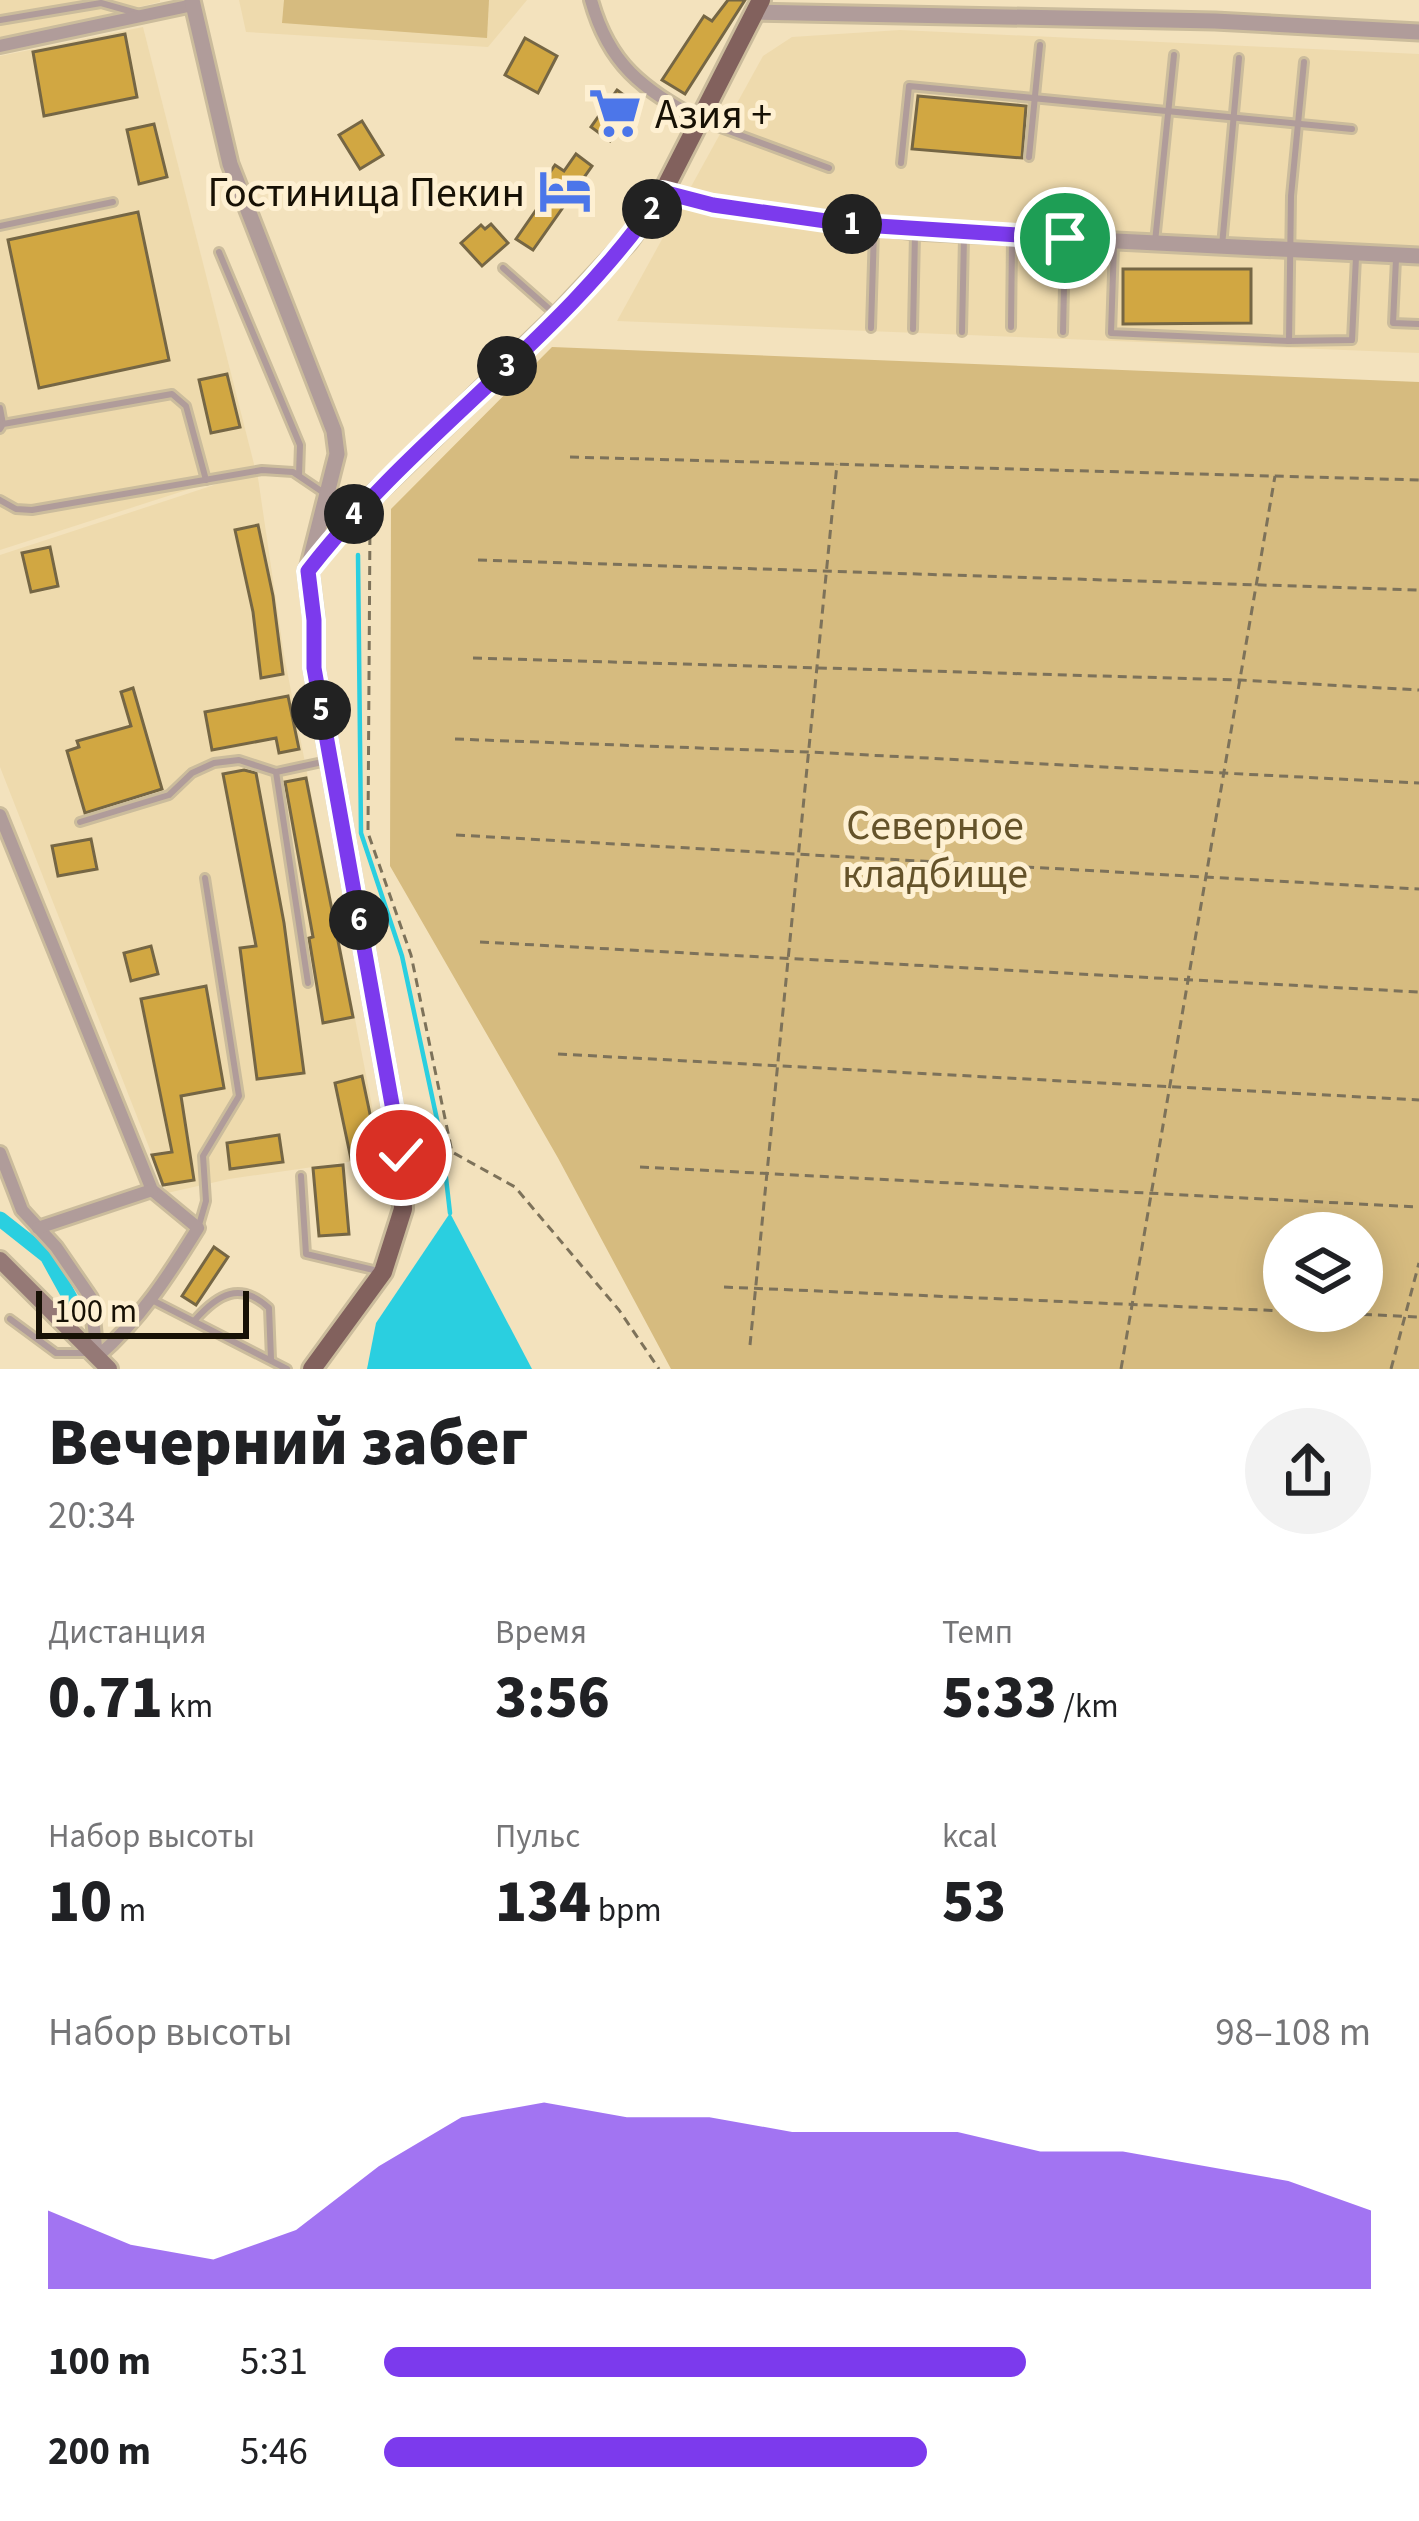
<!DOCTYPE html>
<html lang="ru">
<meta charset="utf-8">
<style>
body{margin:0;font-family:"Source Sans 3",sans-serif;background:#f2f2f2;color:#202124;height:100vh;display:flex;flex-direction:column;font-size:45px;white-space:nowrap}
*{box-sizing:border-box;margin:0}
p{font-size:39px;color:#757577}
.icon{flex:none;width:66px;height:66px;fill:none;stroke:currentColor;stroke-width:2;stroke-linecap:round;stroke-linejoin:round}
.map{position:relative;height:1369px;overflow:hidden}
.details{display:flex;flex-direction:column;background:#fff;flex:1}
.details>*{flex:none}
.fabs{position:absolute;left:1263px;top:1212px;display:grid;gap:24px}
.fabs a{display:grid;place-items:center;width:120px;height:120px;border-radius:50%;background:#fff;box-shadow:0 6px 30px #0003;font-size:60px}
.scale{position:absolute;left:36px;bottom:30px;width:213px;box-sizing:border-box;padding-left:12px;border:6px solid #171105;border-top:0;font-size:33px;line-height:42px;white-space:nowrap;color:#171105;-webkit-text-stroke:9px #fef0d2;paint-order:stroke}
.pin{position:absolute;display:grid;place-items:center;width:102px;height:102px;color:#fff;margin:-51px;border:6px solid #fff;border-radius:50%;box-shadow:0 3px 12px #0007}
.km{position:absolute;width:60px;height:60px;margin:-30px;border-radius:50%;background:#222;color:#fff;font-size:33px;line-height:60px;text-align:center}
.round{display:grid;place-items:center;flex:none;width:126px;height:126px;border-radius:63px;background:#f2f2f2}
.headline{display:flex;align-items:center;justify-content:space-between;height:204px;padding:0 48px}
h1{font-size:66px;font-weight:800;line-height:90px}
.metrics{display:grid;grid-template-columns:repeat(3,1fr);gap:18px;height:204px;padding:12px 48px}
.metrics div{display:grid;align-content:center}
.metrics b{font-size:60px;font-weight:800}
.metrics small{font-size:33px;font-weight:400}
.metrics p{font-size:33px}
.chart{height:336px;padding:24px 48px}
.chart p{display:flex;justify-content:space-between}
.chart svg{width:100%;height:216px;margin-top:12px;fill:#7c3aed;opacity:.7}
ul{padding:0 48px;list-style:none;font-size:39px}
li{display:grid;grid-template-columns:192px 144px 1fr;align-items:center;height:90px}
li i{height:30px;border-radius:15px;background:#7c3aed}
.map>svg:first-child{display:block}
</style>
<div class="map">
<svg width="1419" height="1369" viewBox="0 0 1419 1369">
<rect width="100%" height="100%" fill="#f3e2bd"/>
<g fill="#eedaad">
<path d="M0 0H160V2L0 40Z"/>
<path d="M239 0H527L488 47 246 32Z"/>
<path d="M143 27 255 468 0 550V56Z"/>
<path d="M900 30 1419 54V353L617 321 763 56 792 37Z"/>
<path d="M257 471 284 655 382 1157 229 1179 167 1193 0 767V555Z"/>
</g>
<g fill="#d6bb7f" fill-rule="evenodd">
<path d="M284 0H489L487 38 282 23Z"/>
<path d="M552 347 1419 382V1369H671L558 1158 390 866 391 509ZM1362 1233V1311H1284V1233Z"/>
</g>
<path fill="#2acfe0" d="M450 1213 532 1369H367L376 1323Z"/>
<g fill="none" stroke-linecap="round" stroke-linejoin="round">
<path stroke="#2acfe0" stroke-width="4.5" d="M358 555 361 833 402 956 442 1143 450 1213"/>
<path stroke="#2acfe0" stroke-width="15" d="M0 1219 47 1256 79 1314"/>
</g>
<g fill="#d1a742" stroke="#756644" stroke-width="3">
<path d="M728 0H745L685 94 662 80 704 16 712 21Z"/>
<path d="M125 34 137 97 44 116 33 52Z"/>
<path d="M525 38 557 56 538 93 505 75Z"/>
<path d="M617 90 636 104 610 141 591 127Z"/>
<path d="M918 96 1026 106 1022 158 912 149Z"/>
<path d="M362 121 383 155 360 169 339 135Z"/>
<path d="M154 124 167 177 139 184 127 130Z"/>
<path d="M576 154 592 166 533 250 516 239 554 184 546 178 555 165 564 171Z"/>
<path d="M138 212 169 360 39 388 8 240Z"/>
<path d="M491 224 508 243 482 266 461 243 481 225 485 229Z"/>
<path d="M1123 269H1251V323L1123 324Z"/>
<path d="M227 374 240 427 211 433 199 380Z"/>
<path d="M258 525 273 596 283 674 261 678 253 612 235 530Z"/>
<path d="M50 547 58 586 31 592 22 553Z"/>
<path d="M133 688 162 789 85 813 67 751 79 747 77 741 131 726 121 692Z"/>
<path d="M288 696 299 749 279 753 276 738 212 750 205 712Z"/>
<path d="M244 770 256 773 284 923 304 1073 257 1079 240 948 256 946 223 774Z"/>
<path d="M306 778 353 1017 323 1023 309 938 313 937 285 782Z"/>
<path d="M91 839 97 869 58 876 52 846Z"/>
<path d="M151 946 158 974 131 981 124 953Z"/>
<path d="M206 986 224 1088 181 1096 194 1180 163 1185 152 1155 172 1152 141 999Z"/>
<path d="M362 1076 378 1152 351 1159 335 1083Z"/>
<path d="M279 1135 283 1162 230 1169 227 1143Z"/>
<path d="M343 1165 349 1234 319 1236 313 1168Z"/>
<path d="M214 1247 228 1257 196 1305 182 1296Z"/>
</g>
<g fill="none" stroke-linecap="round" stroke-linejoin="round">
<g stroke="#cbbc9c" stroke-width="12">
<g id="service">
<path d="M0 20 101 3 140 14"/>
<path d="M702 121 829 168"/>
<path d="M1029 157 1040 45"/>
<path d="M901 163 909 86 1352 129"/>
<path d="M0 226 113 202"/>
<path d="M1155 242 1174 55"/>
<path d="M1114 245 1111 333 1289 341 1352 340 1356 257"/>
<path d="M1222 246 1239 58"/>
<path d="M219 252 300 445 299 475"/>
<path d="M1396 259 1393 323 1419 324"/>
<path d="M503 268 555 314"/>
<path d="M1011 327 1012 240"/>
<path d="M871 328 874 230"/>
<path d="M913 329 915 234"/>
<path d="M962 332 964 237"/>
<path d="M1063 332 1065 242"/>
<path d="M1289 341 1291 196 1304 62"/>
<path d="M0 408 3 424"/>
<path d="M0 429 3 424 172 394 186 406 206 480"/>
<path d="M0 500 16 509 32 510 262 470 293 472 324 493"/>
<path d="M276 772 327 761"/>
<path d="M80 822 169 795 192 773 214 763 239 760 276 772 308 983"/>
<path d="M301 1176 306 1254 378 1271"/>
<path d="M199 1225 206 1201 203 1156 239 1096 205 878"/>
<path d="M152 1300 287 1369"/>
<path d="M10 1319 56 1353H85"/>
<path d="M195 1320C218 1294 240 1281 269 1308L271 1359"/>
</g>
</g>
<g stroke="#cbbc9c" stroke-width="18">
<g id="minor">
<path d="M591 0C609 65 642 88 699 120"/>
<path d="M0 46 193 5"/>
<path d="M0 815 152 1190 198 1228C169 1275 140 1320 97 1357"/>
<path d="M0 1153 22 1210 56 1247 91 1298 97 1357"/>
<path d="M38 1228 152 1190"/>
</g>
</g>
<g stroke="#cbbc9c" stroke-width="21">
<g id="tertiary">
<path d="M192 0 230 164 334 431 337 454 308 569"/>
<path d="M754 12 1215 21 1419 32"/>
<path d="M663 192 713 205 915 231 1419 256"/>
</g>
</g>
<g stroke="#cbbc9c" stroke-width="22">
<path id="secondary" d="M0 1260 109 1369"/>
</g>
<g stroke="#cbbc9c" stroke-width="24">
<path id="primary" d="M312 1369 383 1272 403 1209 401 1155 314 668V619L308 571 346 522 558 316 628 241 663 192 761 0"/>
</g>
<g stroke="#7d725a" stroke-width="3" stroke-dasharray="9 6" stroke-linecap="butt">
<path d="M570 457 1419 480"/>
<path d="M370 521 368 833 411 955 452 1152 515 1187 619 1310 659 1369"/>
<path d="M478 560 1419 590"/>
<path d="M473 658 1240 680 1419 690"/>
<path d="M455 739 808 752 1419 783"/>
<path d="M456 835 1419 889"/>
<path d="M480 942 1419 992"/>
<path d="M558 1054 1419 1100"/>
<path d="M640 1167 1419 1207"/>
<path d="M724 1287 1284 1311"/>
<path d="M1288 1311 1419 1317"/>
<path d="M750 1345 837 464"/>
<path d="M1121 1369 1275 476"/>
<path d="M1391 1369 1419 1263"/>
</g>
<use href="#service" stroke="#b09c9a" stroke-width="6"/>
<use href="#minor" stroke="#b09c9a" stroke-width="12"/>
<use href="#tertiary" stroke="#b09c9a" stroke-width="15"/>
<use href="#secondary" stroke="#957976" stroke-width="16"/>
<use href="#primary" stroke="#82615d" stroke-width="18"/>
</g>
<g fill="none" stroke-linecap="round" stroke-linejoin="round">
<g stroke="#fff" stroke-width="24">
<path id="route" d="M401 1155 314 668V620L308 571C414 434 566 336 663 192L713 205 847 224 1065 238"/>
</g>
<use href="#route" stroke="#7c3aed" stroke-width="15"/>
</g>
<defs>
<g id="supermarket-bare" transform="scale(4.14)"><path d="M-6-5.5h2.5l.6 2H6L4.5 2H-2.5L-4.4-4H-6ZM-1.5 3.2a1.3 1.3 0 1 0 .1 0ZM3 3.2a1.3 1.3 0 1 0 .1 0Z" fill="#4c76e9" stroke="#fef0d2" stroke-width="2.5" paint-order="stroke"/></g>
<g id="hotel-bare" transform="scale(4.14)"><path d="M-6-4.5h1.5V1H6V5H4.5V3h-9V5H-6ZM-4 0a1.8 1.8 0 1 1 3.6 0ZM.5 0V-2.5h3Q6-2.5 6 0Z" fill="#4c76e9" stroke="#fef0d2" stroke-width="2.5" paint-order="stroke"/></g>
</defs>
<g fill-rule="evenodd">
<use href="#supermarket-bare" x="615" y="113"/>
<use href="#hotel-bare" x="565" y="191"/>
</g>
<g text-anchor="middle" stroke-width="10" stroke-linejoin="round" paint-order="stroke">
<g font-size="42" fill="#171105" stroke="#fef0d2" text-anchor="start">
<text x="655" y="128">Азия +</text>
<text x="525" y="206" text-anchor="end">Гостиница Пекин</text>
</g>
<g font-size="42" fill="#65532a" stroke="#fef0d2">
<text x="935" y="839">Северное<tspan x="935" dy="48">кладбище</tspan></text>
</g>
</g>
</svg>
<div class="fabs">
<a><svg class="icon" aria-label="layers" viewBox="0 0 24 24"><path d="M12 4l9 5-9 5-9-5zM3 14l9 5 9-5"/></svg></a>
</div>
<div class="scale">100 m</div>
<div class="pin" style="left:1065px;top:238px;background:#1e9e55"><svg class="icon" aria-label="arrive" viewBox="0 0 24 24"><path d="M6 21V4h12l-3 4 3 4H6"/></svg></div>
<div class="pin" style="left:401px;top:1155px;background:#d93025"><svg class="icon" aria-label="check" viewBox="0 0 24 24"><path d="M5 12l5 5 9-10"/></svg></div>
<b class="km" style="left:852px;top:224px">1</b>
<b class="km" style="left:652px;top:209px">2</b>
<b class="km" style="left:507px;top:366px">3</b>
<b class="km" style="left:354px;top:514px">4</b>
<b class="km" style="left:321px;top:710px">5</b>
<b class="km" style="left:359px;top:920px">6</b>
</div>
<section class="details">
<div class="headline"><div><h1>Вечерний забег</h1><p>20:34</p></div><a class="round"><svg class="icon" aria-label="share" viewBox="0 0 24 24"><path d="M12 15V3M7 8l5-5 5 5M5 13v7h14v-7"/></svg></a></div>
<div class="metrics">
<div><p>Дистанция</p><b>0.71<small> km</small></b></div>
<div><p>Время</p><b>3:56</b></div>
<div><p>Темп</p><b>5:33<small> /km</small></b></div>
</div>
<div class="metrics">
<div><p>Набор высоты</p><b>10<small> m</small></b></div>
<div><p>Пульс</p><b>134<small> bpm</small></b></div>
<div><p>kcal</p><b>53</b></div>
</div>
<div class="chart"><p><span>Набор высоты</span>98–108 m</p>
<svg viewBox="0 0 160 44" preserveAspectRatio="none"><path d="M0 44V28L10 35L20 38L30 32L40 19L50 9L60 6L70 9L80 9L90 12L100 12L110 12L120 16L130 16L140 19L150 22L160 28V44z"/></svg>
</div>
<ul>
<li><b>100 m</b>5:31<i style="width:65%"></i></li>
<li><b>200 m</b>5:46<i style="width:55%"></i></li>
</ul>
</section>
